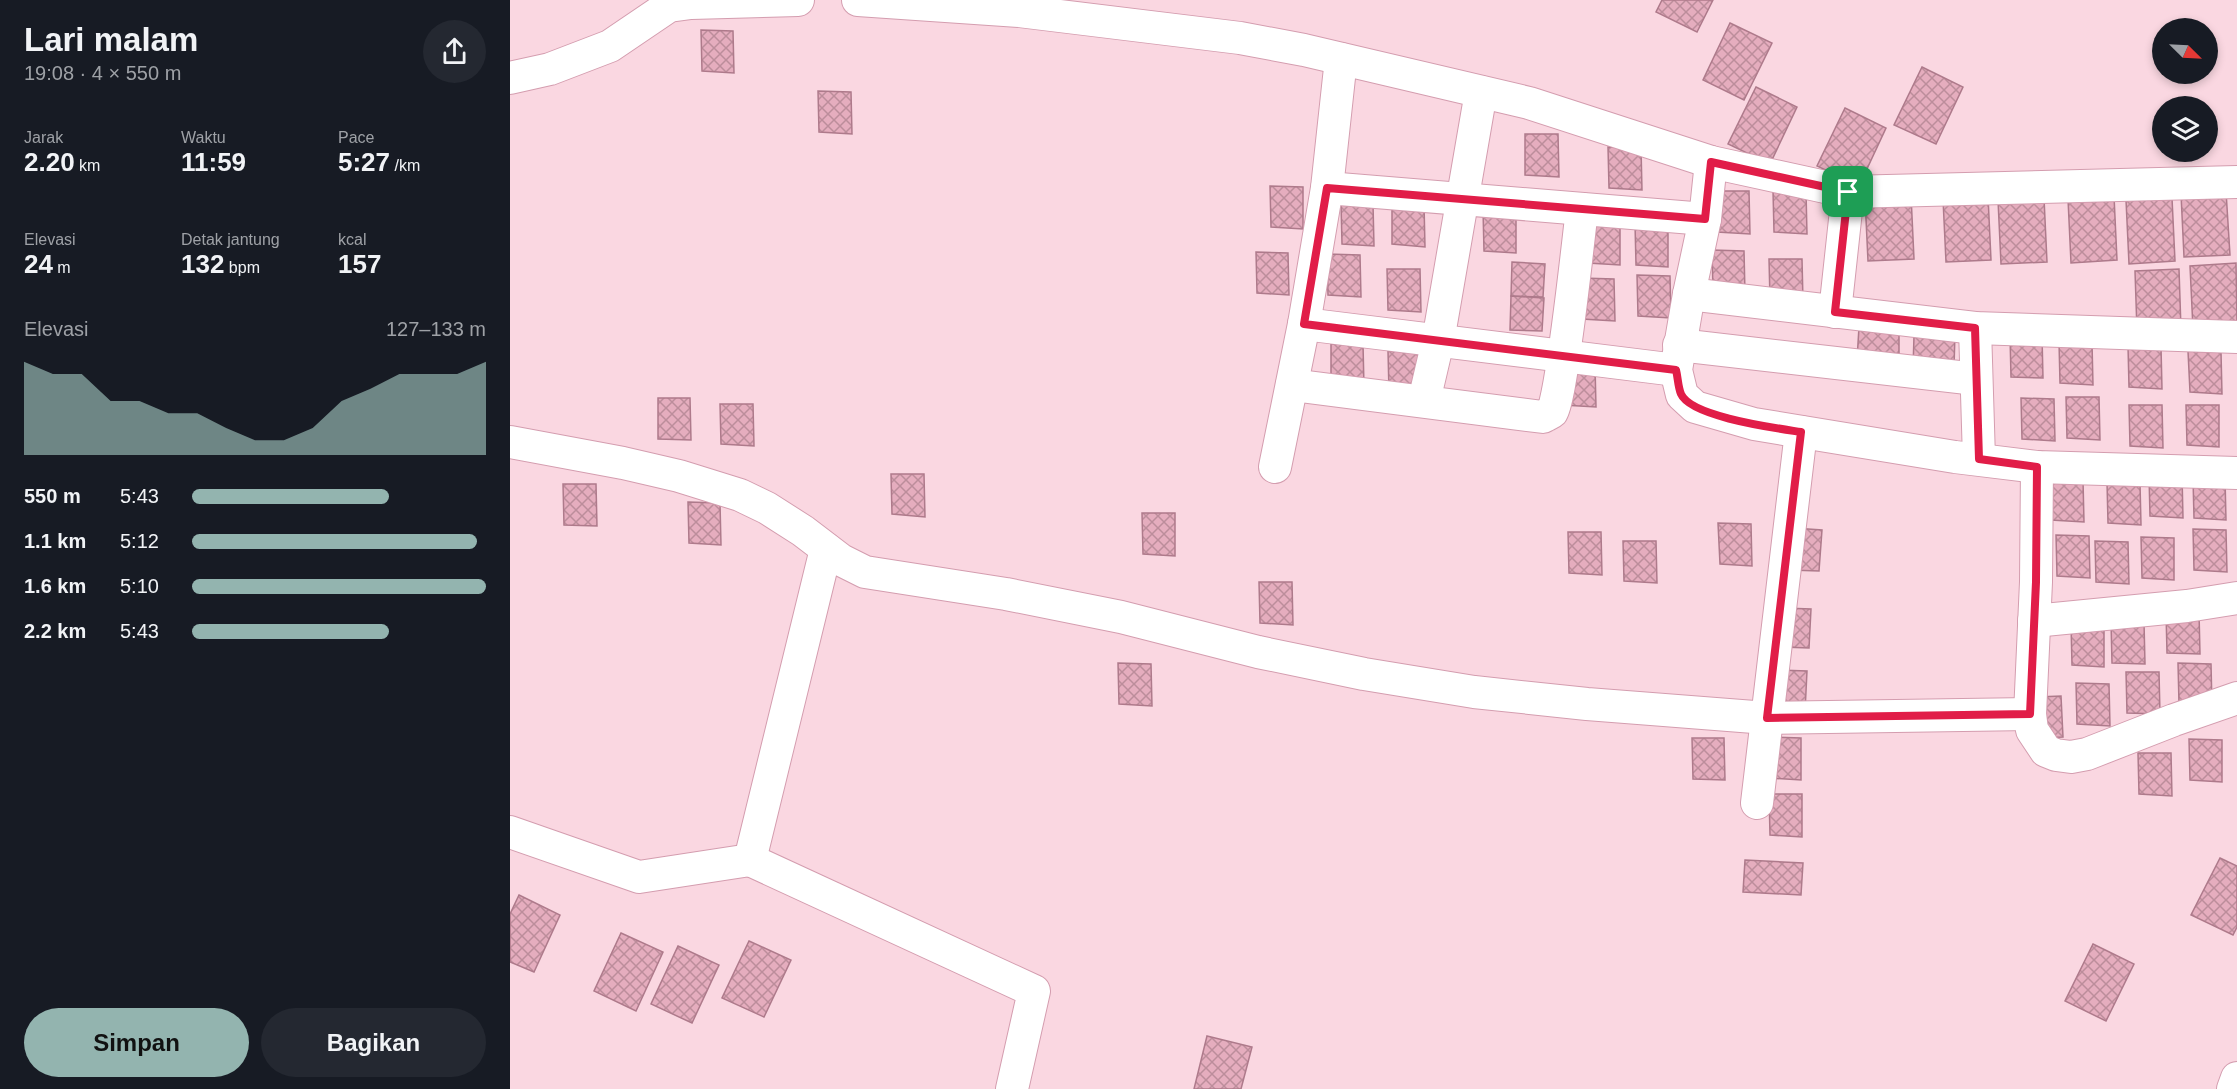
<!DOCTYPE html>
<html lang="id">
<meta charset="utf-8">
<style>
body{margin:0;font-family:Arial,sans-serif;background:#242831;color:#f1f3f6;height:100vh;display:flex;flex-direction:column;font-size:22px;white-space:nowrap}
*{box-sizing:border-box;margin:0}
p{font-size:20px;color:#9ea1a6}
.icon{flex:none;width:33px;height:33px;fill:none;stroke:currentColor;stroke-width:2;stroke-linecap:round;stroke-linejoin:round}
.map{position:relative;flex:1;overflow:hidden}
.side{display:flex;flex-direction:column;background:#171b24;width:510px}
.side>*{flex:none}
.needle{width:39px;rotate:114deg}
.tools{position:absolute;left:1642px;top:18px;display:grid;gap:12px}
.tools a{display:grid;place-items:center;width:66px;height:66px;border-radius:50%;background:#171b24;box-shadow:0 3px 9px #0003;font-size:30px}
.pin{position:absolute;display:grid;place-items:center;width:51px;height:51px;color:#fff;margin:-26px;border-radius:12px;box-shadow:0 3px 9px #0006}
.round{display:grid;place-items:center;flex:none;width:63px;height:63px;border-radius:32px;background:#242831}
.headline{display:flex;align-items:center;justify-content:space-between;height:102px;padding:0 24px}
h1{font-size:33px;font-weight:700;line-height:45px}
.metrics{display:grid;grid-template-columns:repeat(3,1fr);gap:9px;height:102px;padding:6px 24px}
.metrics div{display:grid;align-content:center}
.metrics b{font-size:26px;font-weight:700}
.metrics small{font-size:16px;font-weight:400}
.metrics p{font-size:16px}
.chart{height:168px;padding:12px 24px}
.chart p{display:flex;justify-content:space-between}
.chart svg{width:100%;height:108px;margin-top:6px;fill:#93b4af;opacity:.7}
.cta{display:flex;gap:12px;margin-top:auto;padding:12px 24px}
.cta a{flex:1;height:69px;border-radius:36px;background:#93b4af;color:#111;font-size:24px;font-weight:700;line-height:69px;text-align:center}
.cta a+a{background:#242831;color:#f1f3f6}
ul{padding:0 24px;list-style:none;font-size:20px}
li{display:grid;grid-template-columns:96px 72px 1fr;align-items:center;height:45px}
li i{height:15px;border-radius:8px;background:#93b4af}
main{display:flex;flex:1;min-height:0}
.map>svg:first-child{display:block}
</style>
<main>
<section class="side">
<div class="headline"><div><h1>Lari malam</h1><p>19:08 · 4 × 550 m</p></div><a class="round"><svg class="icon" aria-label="share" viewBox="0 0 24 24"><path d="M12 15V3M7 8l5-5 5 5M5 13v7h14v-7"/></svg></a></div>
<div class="metrics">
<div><p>Jarak</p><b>2.20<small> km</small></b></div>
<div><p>Waktu</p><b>11:59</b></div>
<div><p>Pace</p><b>5:27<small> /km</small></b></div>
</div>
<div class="metrics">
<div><p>Elevasi</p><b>24<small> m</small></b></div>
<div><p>Detak jantung</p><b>132<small> bpm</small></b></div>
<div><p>kcal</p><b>157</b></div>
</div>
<div class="chart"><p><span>Elevasi</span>127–133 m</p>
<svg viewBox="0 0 160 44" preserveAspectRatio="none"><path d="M0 44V6L10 11L20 11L30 22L40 22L50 27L60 27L70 33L80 38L90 38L100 33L110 22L120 17L130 11L140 11L150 11L160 6V44z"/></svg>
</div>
<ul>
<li><b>550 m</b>5:43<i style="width:67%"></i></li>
<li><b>1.1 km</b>5:12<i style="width:97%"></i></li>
<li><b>1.6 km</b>5:10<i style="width:100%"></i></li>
<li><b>2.2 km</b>5:43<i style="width:67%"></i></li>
</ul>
<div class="cta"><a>Simpan</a><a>Bagikan</a></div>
</section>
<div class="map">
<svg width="1727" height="1089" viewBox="0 0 1727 1089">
<defs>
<pattern id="building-cross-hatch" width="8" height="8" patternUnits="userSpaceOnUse" patternTransform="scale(1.5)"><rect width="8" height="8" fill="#e5adbe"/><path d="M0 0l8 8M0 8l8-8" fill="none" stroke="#bc8d9b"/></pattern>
</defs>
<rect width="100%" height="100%" fill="#fad7e1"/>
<g fill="url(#building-cross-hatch)" stroke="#ae7a8b" stroke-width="1.5">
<path d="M1152 0H1203L1187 32 1146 12Z"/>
<path d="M1220 23 1262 43 1234 100 1193 80Z"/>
<path d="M191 30 223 31 224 73 192 71Z"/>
<path d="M1412 67 1453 87 1426 144 1384 125Z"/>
<path d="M1246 87 1287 107 1260 164 1218 144Z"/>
<path d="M308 91 341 92 342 134 309 132Z"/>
<path d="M1335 108 1376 128 1349 186 1307 166Z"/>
<path d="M1015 134H1048L1049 177 1015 175Z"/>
<path d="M1098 147 1131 148 1132 190 1099 188Z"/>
<path d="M760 186 793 187V229L761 227Z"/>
<path d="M1206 191H1239L1240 234 1207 232Z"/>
<path d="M1263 191 1296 192 1297 234 1264 232Z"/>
<path d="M1716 191 1720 255 1674 257 1671 194Z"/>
<path d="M1401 195 1404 259 1358 261 1355 198Z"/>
<path d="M1478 196 1481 260 1436 262 1433 199Z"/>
<path d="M1604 196 1607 260 1561 263 1558 199Z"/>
<path d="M1534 198 1537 262 1491 264 1488 200Z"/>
<path d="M1662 198 1665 261 1619 264 1616 200Z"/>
<path d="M831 203 863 204 864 246 832 244Z"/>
<path d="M882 204H914L915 247 882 244Z"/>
<path d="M973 210H1006V253L974 251Z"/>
<path d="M1077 222H1110V265L1078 263Z"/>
<path d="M1125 224H1158V267L1126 265Z"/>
<path d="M1202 250 1234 251 1235 293 1203 291Z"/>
<path d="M746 252 778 253 779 295 747 293Z"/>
<path d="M817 254 850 255 851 297 818 295Z"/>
<path d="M1259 259H1292L1293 301 1260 299Z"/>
<path d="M1002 262 1035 264 1033 297 1001 296Z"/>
<path d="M1726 263 1727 326 1683 329 1680 266Z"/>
<path d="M877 269H910L911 312 878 310Z"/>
<path d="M1669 269 1671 329 1627 331 1625 271Z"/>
<path d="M1127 275 1160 276 1161 318 1128 316Z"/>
<path d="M1071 278 1104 279 1105 321 1072 319Z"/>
<path d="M1001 296 1034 298 1032 331 1000 330Z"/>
<path d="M1389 325V357L1347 360 1349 327Z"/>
<path d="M1445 334 1444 367 1403 369 1404 336Z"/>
<path d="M1500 336H1532L1533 378 1501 377Z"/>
<path d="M1549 342 1582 343 1583 385 1550 383Z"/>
<path d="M821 344H853L854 387 821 385Z"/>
<path d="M1618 346 1651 347 1652 389 1619 387Z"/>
<path d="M878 351H911L912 393 879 392Z"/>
<path d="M1678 351 1711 352 1712 394 1680 392Z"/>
<path d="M1052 364 1085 365 1086 407 1053 405Z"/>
<path d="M1556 397H1589L1590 440 1557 438Z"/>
<path d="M148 398H180L181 440 148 439Z"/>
<path d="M1511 398 1544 399 1545 441 1512 439Z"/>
<path d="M210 404H243L244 446 211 444Z"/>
<path d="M1619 405H1652L1653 448 1620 446Z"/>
<path d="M1676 405H1709V447L1677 445Z"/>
<path d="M381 474H414L415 517 382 514Z"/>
<path d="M1639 475H1672L1673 518 1640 516Z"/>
<path d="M1683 478H1715L1716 520 1684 518Z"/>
<path d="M1541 480H1573L1574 522 1541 520Z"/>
<path d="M1597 482 1630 483 1631 525 1598 523Z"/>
<path d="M53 484H86L87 526 54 525Z"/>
<path d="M178 502 210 503 211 545 179 543Z"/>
<path d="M632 513H665V556L633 554Z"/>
<path d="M1208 523 1241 524 1242 566 1210 564Z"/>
<path d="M1283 528 1312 530 1309 571 1280 570Z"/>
<path d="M1683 529 1716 530 1717 572 1684 570Z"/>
<path d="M1058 532H1091L1092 575 1059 573Z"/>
<path d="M1546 535 1579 536 1580 578 1547 576Z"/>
<path d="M1631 537 1664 538V580L1632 578Z"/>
<path d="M1113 541H1146L1147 583 1114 581Z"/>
<path d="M1585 541 1618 542 1619 584 1586 582Z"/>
<path d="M749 582H782L783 625 750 623Z"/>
<path d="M1273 608 1301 609 1299 648 1272 647Z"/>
<path d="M1656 612H1689L1690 654 1657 653Z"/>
<path d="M1601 622H1634L1635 664 1602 663Z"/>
<path d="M1561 624 1594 625V667L1562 665Z"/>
<path d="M608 663 641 664 642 706 609 704Z"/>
<path d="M1668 663 1701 664 1702 706 1669 704Z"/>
<path d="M1267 670 1297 671 1295 712 1265 711Z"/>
<path d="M1616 672H1649L1650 714 1617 713Z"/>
<path d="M1566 683 1599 684 1600 726 1567 724Z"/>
<path d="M1551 696 1553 737 1529 738 1527 697Z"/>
<path d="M1258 737 1291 738V780L1259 778Z"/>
<path d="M1182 738H1214L1215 780 1183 779Z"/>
<path d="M1679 739 1712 740V782L1680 780Z"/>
<path d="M1628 753H1661L1662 796 1629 794Z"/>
<path d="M1259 794H1292V837L1260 835Z"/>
<path d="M1710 858 1727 866V927L1723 935 1681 915Z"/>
<path d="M1235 860 1293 863 1291 895 1233 892Z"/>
<path d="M9 895 50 915 24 972 0 962V914Z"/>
<path d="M111 933 153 952 126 1011 84 991Z"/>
<path d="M239 941 281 960 254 1017 212 998Z"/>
<path d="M1583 944 1624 964 1596 1021 1555 1001Z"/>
<path d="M168 946 209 965 182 1023 141 1004Z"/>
<path d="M697 1036 742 1047 731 1089H684Z"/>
</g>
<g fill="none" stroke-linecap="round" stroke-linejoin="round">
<g stroke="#d49daf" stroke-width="34">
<g id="minor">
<path d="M348 0 509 11 730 38 794 50 1019 103 1201 162 1338 192 1727 182"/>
<path d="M0 78 40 69 100 46 159 6 181 3 288 0"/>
<path d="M1201 162 1195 219 1179 294 1166 370 1172 395 1185 407 1244 424 1445 457 1527 467 1727 473"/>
<path d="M817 188 1195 219"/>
<path d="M1179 294 1465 328 1727 337"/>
<path d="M1325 312 1338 192"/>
<path d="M794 324 1166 370"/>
<path d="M1465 328 1469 459"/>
<path d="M1169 345 1466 379"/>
<path d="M782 385 1033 417C1036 415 1040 414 1042 412 1051 401 1069 235 1072 209"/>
<path d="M914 401 928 341 971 92"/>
<path d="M0 442 113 463 169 476 230 495 257 508 293 531 331 560 355 572 496 594 611 617 748 652 854 674 964 692 1077 704 1257 718 1520 714"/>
<path d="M765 467 794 324 817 188 831 59"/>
<path d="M1527 467 1526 582 1520 714 1522 730 1536 751 1546 755 1561 757 1577 754 1664 720 1727 698"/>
<path d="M1524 621 1677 606 1727 598"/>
<path d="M1247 803 1291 432"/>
<path d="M0 832 129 877 240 860 316 549"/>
<path d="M240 860 524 991 502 1089"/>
<path d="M1723 1089 1727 1078"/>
</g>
</g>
<use href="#minor" stroke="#fff" stroke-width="32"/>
</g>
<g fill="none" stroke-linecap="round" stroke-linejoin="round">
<g stroke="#fff" stroke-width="12">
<path id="route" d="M1201 162 1338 192 1325 312 1465 328 1469 459 1527 467 1526 582 1520 714 1257 718 1291 432C1266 428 1181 417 1171 394 1168 387 1168 378 1166 370L794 324 817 188 1195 219Z"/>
</g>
<use href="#route" stroke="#e11d48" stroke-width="8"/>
</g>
</svg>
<div class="tools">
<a><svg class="needle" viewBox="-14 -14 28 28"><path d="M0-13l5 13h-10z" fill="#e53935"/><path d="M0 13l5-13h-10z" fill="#9ea1a6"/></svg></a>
<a><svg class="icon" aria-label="layers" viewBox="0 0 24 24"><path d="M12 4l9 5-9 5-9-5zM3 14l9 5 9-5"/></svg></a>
</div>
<div class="pin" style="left:1338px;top:192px;background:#1e9e55"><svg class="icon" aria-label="arrive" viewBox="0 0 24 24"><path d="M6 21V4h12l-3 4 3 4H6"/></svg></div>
</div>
</main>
